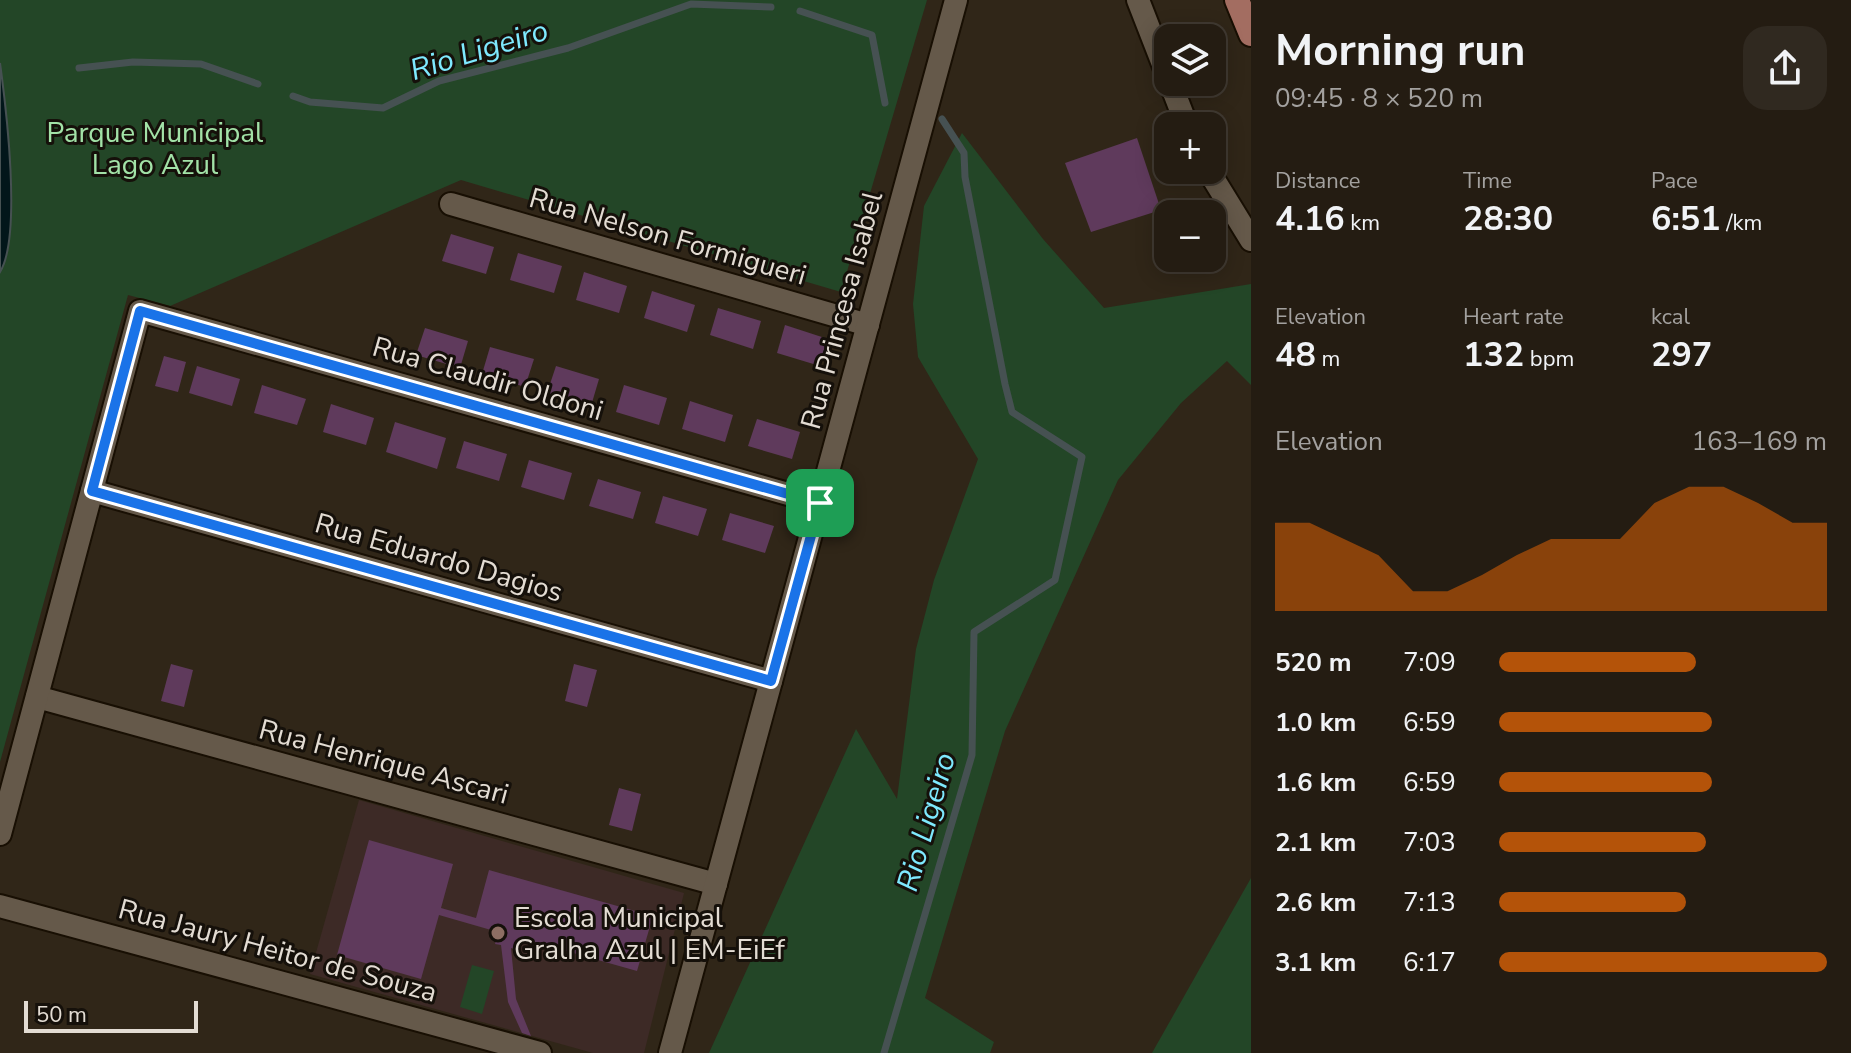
<!DOCTYPE html>
<meta charset="utf-8">
<style>
body{margin:0;font-family:"Nunito Sans",sans-serif;background:#302920;color:#f1f3f6;height:100vh;display:flex;flex-direction:column;font-size:30px;white-space:nowrap}
*{box-sizing:border-box;margin:0}
p{font-size:26px;color:#a3a19f}
.icon{flex:none;width:44px;height:44px;fill:none;stroke:currentColor;stroke-width:2;stroke-linecap:round;stroke-linejoin:round}
.map{position:relative;flex:1;overflow:hidden}
.details{display:flex;flex-direction:column;background:#241c12;width:600px}
.details>*{flex:none}
.buttons{position:absolute;left:1154px;top:24px;display:grid;gap:16px}
.buttons a{display:grid;place-items:center;width:72px;height:72px;border-radius:16px;background:#241c12;box-shadow:0 4px 20px #0003,0 0 0 2px #413a32;font-size:40px}
.scale{position:absolute;left:24px;bottom:20px;width:174px;box-sizing:border-box;padding-left:8px;border:4px solid #e3dcd3;border-top:0;font-size:22px;line-height:28px;white-space:nowrap;color:#e3dcd3;-webkit-text-stroke:6px #15100a;paint-order:stroke}
.pin{position:absolute;display:grid;place-items:center;width:68px;height:68px;color:#fff;margin:-34px;border-radius:16px;box-shadow:0 4px 12px #0006}
.round{display:grid;place-items:center;flex:none;width:84px;height:84px;border-radius:24px;background:#302920}
.head{display:flex;align-items:center;justify-content:space-between;height:136px;padding:0 24px}
h1{font-size:44px;font-weight:700;line-height:60px}
.stats{display:grid;grid-template-columns:repeat(3,1fr);gap:12px;height:136px;padding:8px 24px}
.stats div{display:grid;align-content:center}
.stats b{font-size:34px;font-weight:700}
.stats small{font-size:22px;font-weight:400}
.stats p{font-size:22px}
.chart{height:224px;padding:16px 24px}
.chart p{display:flex;justify-content:space-between}
.chart svg{width:100%;height:144px;margin-top:8px;fill:#b45309;opacity:.7}
ul{padding:0 24px;list-style:none;font-size:26px}
li{display:grid;grid-template-columns:128px 96px 1fr;align-items:center;height:60px}
li i{height:20px;border-radius:10px;background:#b45309}
main{display:flex;flex:1;min-height:0}
.map>svg:first-child{display:block}
</style>
<main>
<div class="map">
<svg width="1251" height="1053" viewBox="0 0 1251 1053">
<rect width="100%" height="100%" fill="#302618"/>
<path fill="#3d2a26" d="M359 800 684 893 644 1053H593L310 974Z"/>
<g fill="#234627">
<path d="M0 0H927L841 292 461 180 170 306 128 295 0 762Z"/>
<path d="M962 133 1043 239 1104 308 1251 284V385L1227 361 1181 403 1118 480 1005 731 925 998 994 1042 990 1053H709L856 729 897 799 916 649 934 580 978 459 918 357 913 304 924 206Z"/>
<path d="M1251 878V1053H1152Z"/>
<path d="M472 965 494 971 482 1014 460 1007Z"/>
</g>
<path fill="#02161a" stroke="#465152" stroke-width="2" d="M0 63C6 107 22 236 0 272Z"/>
<g fill="none" stroke-linecap="round" stroke-linejoin="round">
<g stroke="#465152" stroke-width="7">
<path d="M800 11 872 35 885 103"/>
<path d="M79 68 133 62 201 64 258 84"/>
<path d="M293 96 310 102 383 108 439 81 568 48 691 4 771 7"/>
<path d="M884 1053 972 755 974 632 1055 580 1082 457 1012 412 1005 384 965 177 964 153 942 119"/>
</g>
</g>
<g fill="#5f3a5c">
<path d="M1137 138 1161 210 1091 232 1065 163Z"/>
<path d="M451 234 494 247 486 274 442 261Z"/>
<path d="M518 253 562 266 554 293 510 280Z"/>
<path d="M584 272 627 286 619 313 576 300Z"/>
<path d="M652 291 695 305 687 332 644 318Z"/>
<path d="M718 308 761 321 753 349 710 335Z"/>
<path d="M785 325 828 339 820 366 777 353Z"/>
<path d="M425 328 468 341 460 368 416 355Z"/>
<path d="M490 347 534 359 525 387 482 374Z"/>
<path d="M164 356 186 362 178 392 155 386Z"/>
<path d="M197 366 240 379 232 406 189 393Z"/>
<path d="M556 366 599 379 591 406 547 393Z"/>
<path d="M262 385 306 399 297 425 254 413Z"/>
<path d="M624 385 667 398 659 425 616 412Z"/>
<path d="M690 401 733 415 725 442 682 429Z"/>
<path d="M331 404 374 418 366 445 323 432Z"/>
<path d="M757 419 800 432 792 459 748 446Z"/>
<path d="M395 422 446 438 437 469 386 452Z"/>
<path d="M464 441 507 454 499 481 456 468Z"/>
<path d="M529 460 572 473 564 500 521 487Z"/>
<path d="M598 479 641 492 633 519 589 506Z"/>
<path d="M663 496 707 509 698 536 655 523Z"/>
<path d="M730 513 774 526 765 553 722 540Z"/>
<path d="M171 664 193 670 184 707 161 701Z"/>
<path d="M574 664 597 670 587 707 565 701Z"/>
<path d="M619 788 641 794 632 831 609 825Z"/>
<path d="M369 840 453 864 441 908 476 918 489 870 653 916 637 971 520 938 516 950 511 948 516 999 531 1036 522 1033 508 1002 501 945 495 944 498 932 439 915 421 979 337 955Z"/>
</g>
<g fill="none" stroke-linecap="round" stroke-linejoin="round">
<g stroke="#180f03" stroke-width="26">
<g id="minor">
<path d="M1138 0 1168 77"/>
<path d="M1170 82 1187 126"/>
<path d="M1208 170 1251 240"/>
<path d="M451 204 868 325"/>
<path d="M92 491 771 681"/>
<path d="M37 697 716 884"/>
<path d="M0 834 140 311 820 503"/>
<path d="M0 906 540 1053"/>
<path d="M670 1053 956 0"/>
</g>
</g>
<g stroke="#180f03" stroke-width="28">
<path id="primary" d="M1237 0 1251 34"/>
</g>
<use href="#minor" stroke="#65594a" stroke-width="22"/>
<use href="#primary" stroke="#a36d61" stroke-width="24"/>
</g>
<g fill="none" stroke-linecap="round" stroke-linejoin="round">
<g stroke="#fff" stroke-width="16">
<path id="route" d="M140 311 820 503 771 681 92 491Z"/>
</g>
<use href="#route" stroke="#1a73e8" stroke-width="10"/>
</g>
<circle fill="#8d6e63" stroke="#15100a" stroke-width="3" cx="498" cy="933" r="8"/>
<g text-anchor="middle" stroke-width="6" stroke-linejoin="round" paint-order="stroke">
<g font-size="28" fill="#a2e2a7" stroke="#15100a">
<text x="155" y="142">Parque Municipal<tspan x="155" dy="32">Lago Azul</tspan></text>
</g>
<g font-size="28" fill="#e3dcd3" stroke="#15100a">
<text transform="translate(668 236) rotate(16)" y="10">Rua Nelson Formigueri</text>
<text transform="translate(841 310) rotate(-75)" y="10">Rua Princesa Isabel</text>
<text transform="translate(488 378) rotate(16)" y="10">Rua Claudir Oldoni</text>
<text transform="translate(439 557) rotate(16)" y="10">Rua Eduardo Dagios</text>
<text transform="translate(384 761) rotate(15)" y="10">Rua Henrique Ascari</text>
<text transform="translate(278 950) rotate(15)" y="10">Rua Jaury Heitor de Souza</text>
</g>
<g font-size="28" fill="#e3dcd3" stroke="#15100a" text-anchor="start">
<text x="514" y="927">Escola Municipal<tspan x="514" dy="32">Gralha Azul | EM-EiEf</tspan></text>
</g>
<g font-size="30" font-style="italic" fill="#7ee9fe" stroke="#15100a">
<text transform="translate(479 50) rotate(-17)" y="10">Rio Ligeiro</text>
<text transform="translate(926 822) rotate(-74)" y="10">Rio Ligeiro</text>
</g>
</g>
</svg>
<div class="buttons">
<a><svg class="icon" aria-label="layers" viewBox="0 0 24 24"><path d="M12 4l9 5-9 5-9-5zM3 14l9 5 9-5"/></svg></a>
<a>+</a>
<a>−</a>
</div>
<div class="scale">50 m</div>
<div class="pin" style="left:820px;top:503px;background:#1e9e55"><svg class="icon" aria-label="arrive" viewBox="0 0 24 24"><path d="M6 21V4h12l-3 4 3 4H6"/></svg></div>
</div>
<section class="details">
<div class="head"><div><h1>Morning run</h1><p>09:45 · 8 × 520 m</p></div><a class="round"><svg class="icon" aria-label="share" viewBox="0 0 24 24"><path d="M12 15V3M7 8l5-5 5 5M5 13v7h14v-7"/></svg></a></div>
<div class="stats">
<div><p>Distance</p><b>4.16<small> km</small></b></div>
<div><p>Time</p><b>28:30</b></div>
<div><p>Pace</p><b>6:51<small> /km</small></b></div>
</div>
<div class="stats">
<div><p>Elevation</p><b>48<small> m</small></b></div>
<div><p>Heart rate</p><b>132<small> bpm</small></b></div>
<div><p>kcal</p><b>297</b></div>
</div>
<div class="chart"><p><span>Elevation</span>163–169 m</p>
<svg viewBox="0 0 160 44" preserveAspectRatio="none"><path d="M0 44V17L10 17L20 22L30 27L40 38L50 38L60 33L70 27L80 22L90 22L100 22L110 11L120 6L130 6L140 11L150 17L160 17V44z"/></svg>
</div>
<ul>
<li><b>520 m</b>7:09<i style="width:60%"></i></li>
<li><b>1.0 km</b>6:59<i style="width:65%"></i></li>
<li><b>1.6 km</b>6:59<i style="width:65%"></i></li>
<li><b>2.1 km</b>7:03<i style="width:63%"></i></li>
<li><b>2.6 km</b>7:13<i style="width:57%"></i></li>
<li><b>3.1 km</b>6:17<i style="width:100%"></i></li>
</ul>
</section>
</main>
